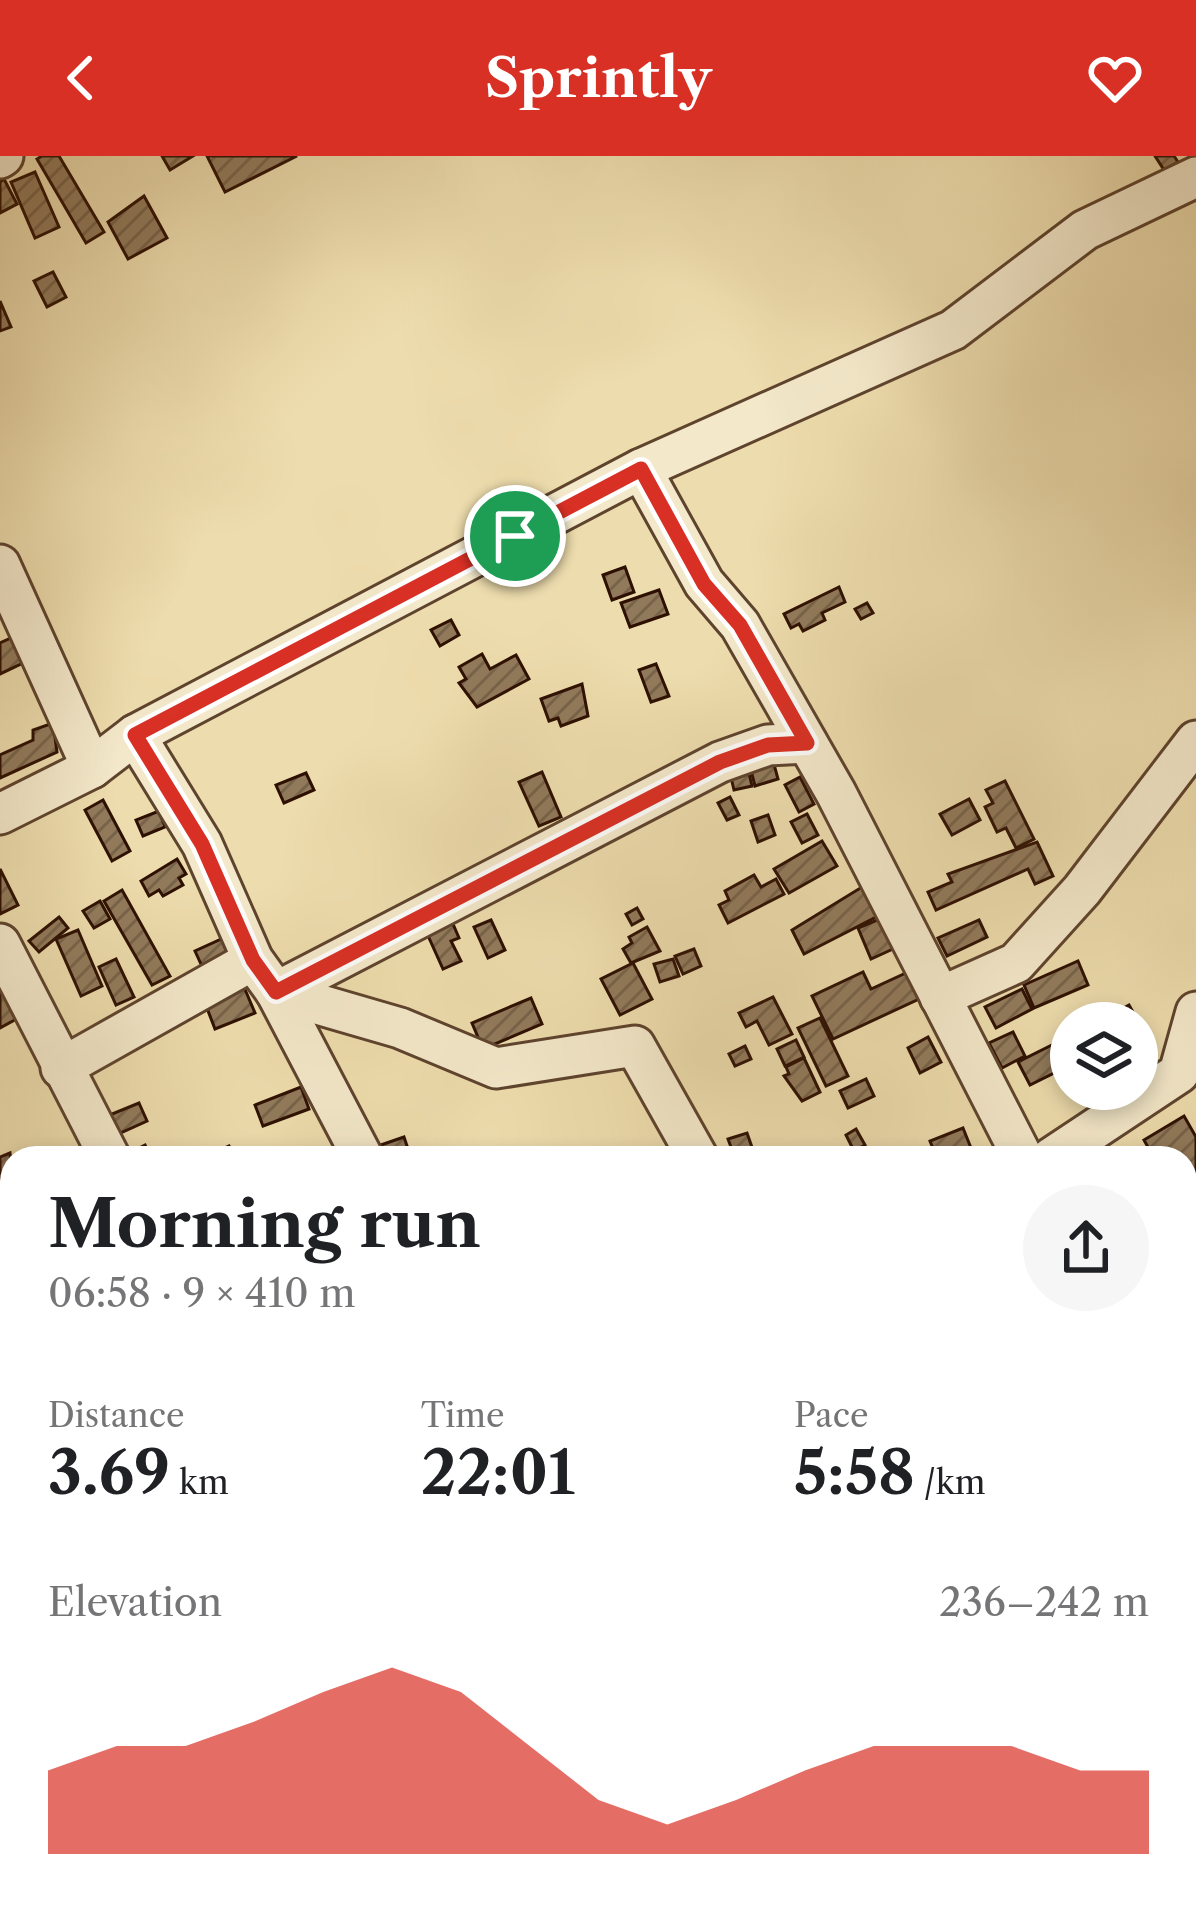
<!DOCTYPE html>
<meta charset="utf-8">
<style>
body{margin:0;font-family:"Libre Caslon Text",serif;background:#f6f6f6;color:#202124;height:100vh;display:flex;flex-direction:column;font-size:45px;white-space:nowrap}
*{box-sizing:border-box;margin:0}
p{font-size:39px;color:#757577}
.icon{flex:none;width:66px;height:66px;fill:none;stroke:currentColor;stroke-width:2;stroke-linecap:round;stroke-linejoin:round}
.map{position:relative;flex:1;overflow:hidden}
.drawer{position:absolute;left:0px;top:990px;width:1197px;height:768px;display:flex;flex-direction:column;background:#fff;border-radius:36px 36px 0 0;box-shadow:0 6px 18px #0003}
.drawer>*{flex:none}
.controls{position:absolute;left:1050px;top:846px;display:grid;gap:24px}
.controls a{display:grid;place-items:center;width:108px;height:108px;border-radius:50%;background:#fff;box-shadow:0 6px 18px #0003;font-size:60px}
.pin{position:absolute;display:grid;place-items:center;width:102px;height:102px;color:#fff;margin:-51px;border:6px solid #fff;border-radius:50%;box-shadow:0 3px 12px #0007}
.round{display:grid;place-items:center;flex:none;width:126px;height:126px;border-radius:63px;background:#f6f6f6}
.overview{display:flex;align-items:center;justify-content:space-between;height:204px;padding:0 48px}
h1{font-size:66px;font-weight:700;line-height:90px}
.metrics{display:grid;grid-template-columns:repeat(3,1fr);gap:18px;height:204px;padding:12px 48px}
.metrics div{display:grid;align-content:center}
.metrics b{font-size:60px;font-weight:700}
.metrics small{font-size:33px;font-weight:400}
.metrics p{font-size:33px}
.chart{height:336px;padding:24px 48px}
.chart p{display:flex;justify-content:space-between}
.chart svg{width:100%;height:216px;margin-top:12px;fill:#d93025;opacity:.7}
header{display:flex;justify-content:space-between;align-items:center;height:156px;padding:0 48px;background:#d93025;color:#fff;font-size:54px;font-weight:700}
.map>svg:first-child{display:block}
</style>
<header><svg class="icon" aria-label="back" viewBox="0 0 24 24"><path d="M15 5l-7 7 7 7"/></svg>Sprintly<svg class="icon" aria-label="heart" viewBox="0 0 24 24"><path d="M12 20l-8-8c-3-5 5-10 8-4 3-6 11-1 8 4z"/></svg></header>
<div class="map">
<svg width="1196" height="1758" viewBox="0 0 1196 1758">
<defs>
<pattern id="building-hatch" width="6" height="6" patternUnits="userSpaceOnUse" patternTransform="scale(3)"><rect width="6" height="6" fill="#917a5b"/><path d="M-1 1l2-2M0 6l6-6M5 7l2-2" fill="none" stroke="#776349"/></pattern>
</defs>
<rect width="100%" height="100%" fill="#eddcad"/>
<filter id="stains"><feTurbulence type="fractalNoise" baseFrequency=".00167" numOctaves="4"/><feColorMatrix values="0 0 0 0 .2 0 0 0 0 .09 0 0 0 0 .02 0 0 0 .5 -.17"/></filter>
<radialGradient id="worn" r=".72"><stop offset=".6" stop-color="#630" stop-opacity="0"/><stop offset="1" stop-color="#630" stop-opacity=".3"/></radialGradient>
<g fill="url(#building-hatch)" stroke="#2e1002" stroke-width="3">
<path d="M42 0H59L104 76 86 87 37 3Z"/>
<path d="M162 0H193L170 14Z"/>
<path d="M207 0H297L225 36Z"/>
<path d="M1155 0H1174L1178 6 1164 14Z"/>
<path d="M35 16 59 71 35 82 11 26Z"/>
<path d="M4 23 17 48 0 57V26Z"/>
<path d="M144 40 167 82 128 103 108 66Z"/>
<path d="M53 116 66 141 47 151 34 125Z"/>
<path d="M0 145 11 171 0 175Z"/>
<path d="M625 411 634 436 612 444 603 419Z"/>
<path d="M839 431 845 446 822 457 825 464 803 475 799 468 791 472 784 458Z"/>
<path d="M659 434 668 458 630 471 621 447Z"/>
<path d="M867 447 873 457 861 463 855 453Z"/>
<path d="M451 464 459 479 440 490 431 474Z"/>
<path d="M11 482 23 507 0 518V487Z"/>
<path d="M482 498 490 513 516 499 529 523 477 551 459 527 466 523 459 511Z"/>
<path d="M656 508 669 540 651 546 639 514Z"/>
<path d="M582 528 588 560 561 570 558 562 549 565 541 543Z"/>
<path d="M53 567 57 596 0 622V599L33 584V574Z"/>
<path d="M772 601 778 623 755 630 749 607Z"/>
<path d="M747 609 752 630 734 634 729 613Z"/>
<path d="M542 616 561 661 539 670 519 626Z"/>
<path d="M306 617 314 634 284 647 276 629Z"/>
<path d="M800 621 814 648 799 656 785 629Z"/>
<path d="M1005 625 1034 683 1016 692 1006 672 997 676 985 651 993 647 986 634Z"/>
<path d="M730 641 739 659 727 664 718 647Z"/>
<path d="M969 643 980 664 952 679 940 658Z"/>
<path d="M103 644 130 695 112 705 85 654Z"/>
<path d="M159 655 165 671 143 680 136 664Z"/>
<path d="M807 658 818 679 802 687 791 666Z"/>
<path d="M768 659 775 679 758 686 751 665Z"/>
<path d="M822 685 837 710 789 737 774 713Z"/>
<path d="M1037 686 1053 720 1035 728 1028 713 936 754 928 736 952 726 948 718Z"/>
<path d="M177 703 186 718 179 722 183 729 163 740 159 734 149 740 141 725Z"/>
<path d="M0 713 18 749 0 758Z"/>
<path d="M754 719 761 731 776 723 784 738 728 767 719 749 729 744 725 735Z"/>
<path d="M862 731 878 760 804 798 792 774Z"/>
<path d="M122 734 170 820 152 829 104 745Z"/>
<path d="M100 745 110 763 94 772 83 755Z"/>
<path d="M637 752 643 763 632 769 626 758Z"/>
<path d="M59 761 68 772 39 796 29 785Z"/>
<path d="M450 761 459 782 451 785 461 805 443 813 425 773Z"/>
<path d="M882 762 895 792 871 803 858 772Z"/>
<path d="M491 764 505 794 488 802 474 771Z"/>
<path d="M979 764 987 781 947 800 938 782Z"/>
<path d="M647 771 660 795 631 807 623 793 632 787 629 781Z"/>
<path d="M78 774 102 830 81 840 56 783Z"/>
<path d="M228 780 239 803 206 819 195 795Z"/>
<path d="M694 793 701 810 683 818 675 800Z"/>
<path d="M116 803 134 841 116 849 99 811Z"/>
<path d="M673 803 679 820 660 826 654 808Z"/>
<path d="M1078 805 1088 829 1034 852 1024 829Z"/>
<path d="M633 807 652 843 620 859 601 823Z"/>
<path d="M863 816 871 833 906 817 919 843 833 883 812 840Z"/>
<path d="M0 820 22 860 0 872Z"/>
<path d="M244 831 255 857 215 873 205 847Z"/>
<path d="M1022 833 1032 853 996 872 985 851Z"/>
<path d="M773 841 792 878 769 889 757 865 746 871 739 857Z"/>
<path d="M531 842 542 868 483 893 472 867Z"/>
<path d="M1129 849 1147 881 1137 886V867H1110L1107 861Z"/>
<path d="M820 862 848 920 826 930 798 872Z"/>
<path d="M1013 876 1025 900 1002 912 989 887Z"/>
<path d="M1071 879V907L1068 908 1057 886Z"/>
<path d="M928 881 941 906 920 917 908 892Z"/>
<path d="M796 884 804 901 785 910 777 893Z"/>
<path d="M1056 887 1068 910 1030 929 1018 906Z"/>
<path d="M745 890 751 903 735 910 729 898Z"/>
<path d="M804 902 820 936 802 945 784 920 789 918 786 911Z"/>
<path d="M866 923 874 940 848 952 840 935Z"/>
<path d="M301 931 309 953 263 970 255 949Z"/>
<path d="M139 947 147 965 116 979 107 960Z"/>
<path d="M1184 960 1196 981V1026L1190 1029 1185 1002H1154L1144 984Z"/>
<path d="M963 972 975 1002H937L930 985Z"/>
<path d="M856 973 865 989 854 995 846 979Z"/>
<path d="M747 977 754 997 735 1002 728 983Z"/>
<path d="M404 981 411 1002H383L378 990Z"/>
<path d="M145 989 151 1002H127L126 999Z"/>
<path d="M229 990 235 1002H208L207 1000Z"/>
<path d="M10 997 12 1017 0 1022V1001Z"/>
<path d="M12 1066V1090L0 1095V1071Z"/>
<path d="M1185 1111 1196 1130 1185 1139Z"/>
<path d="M1196 1183V1225L1191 1228 1185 1222V1189Z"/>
<path d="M1185 1254 1196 1272V1306L1185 1288Z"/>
<path d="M12 1313V1339L0 1343V1317Z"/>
<path d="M1185 1507 1196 1529V1563L1187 1567Z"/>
<path d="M1196 1565V1597L1185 1602V1571Z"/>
<path d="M1185 1604 1196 1626V1678L1185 1656Z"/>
<path d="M85 1746H106L111 1758H69L87 1750Z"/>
<path d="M137 1746H159L166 1758H143Z"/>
<path d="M211 1746H233L239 1758H217Z"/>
<path d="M302 1746H324L328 1754 308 1758Z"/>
<path d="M475 1746H513L520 1758H482Z"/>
<path d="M536 1746H547L553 1758H520Z"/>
<path d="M586 1746H615L621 1758H592Z"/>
<path d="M625 1746H658L664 1758H631Z"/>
<path d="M842 1746H862L868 1758H818Z"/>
<path d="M1006 1746H1036L1042 1758H1011Z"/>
<path d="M1073 1746H1082L1088 1758H1064L1061 1752Z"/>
</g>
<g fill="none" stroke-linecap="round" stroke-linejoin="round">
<g stroke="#5e432d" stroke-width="45">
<g id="minor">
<path d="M0 2 3 0"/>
<path d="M641 313 704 427 740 469 836 637 1023 1002"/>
<path d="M0 409 92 612"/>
<path d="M135 579 202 688 253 804 276 836 363 1002"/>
<path d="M0 658 92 612 135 579 641 313 953 174 1085 74 1196 21"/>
<path d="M0 788 110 1002"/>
<path d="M276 836 720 606 768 589 807 587"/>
<path d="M276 836 400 872 496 912 635 890 698 1002"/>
<path d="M940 841 1016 807 1082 734 1196 585"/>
<path d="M61 912 253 804"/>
<path d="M1051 1002 1179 917 1196 856"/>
<path d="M1185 1076 1196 1071"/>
<path d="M0 1167 12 1197"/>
<path d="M1185 1410 1196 1405"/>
<path d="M0 1736 12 1758"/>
<path d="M752 1746 759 1758"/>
<path d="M428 1758 448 1746"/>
<path d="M1151 1758 1175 1746"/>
</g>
</g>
<use href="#minor" stroke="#f3e8ca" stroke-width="39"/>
</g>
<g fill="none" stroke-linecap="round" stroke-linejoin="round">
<g stroke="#fff" stroke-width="24">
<path id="route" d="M641 313 704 428 740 469 807 587 768 589 720 606 276 836 253 804 202 688 135 579Z"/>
</g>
<use href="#route" stroke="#d93025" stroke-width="15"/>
</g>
<rect width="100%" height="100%" filter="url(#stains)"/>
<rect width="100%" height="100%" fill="url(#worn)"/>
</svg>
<div class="controls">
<a><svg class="icon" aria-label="layers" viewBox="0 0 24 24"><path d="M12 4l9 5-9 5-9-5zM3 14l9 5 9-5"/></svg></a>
</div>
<div class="pin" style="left:515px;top:380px;background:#1e9e55"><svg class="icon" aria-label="arrive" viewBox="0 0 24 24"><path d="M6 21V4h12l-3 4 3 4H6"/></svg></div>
<section class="drawer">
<div class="overview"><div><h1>Morning run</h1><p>06:58 · 9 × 410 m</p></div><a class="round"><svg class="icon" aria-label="share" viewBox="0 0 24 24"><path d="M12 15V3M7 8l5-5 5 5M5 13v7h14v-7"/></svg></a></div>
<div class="metrics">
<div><p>Distance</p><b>3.69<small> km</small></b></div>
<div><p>Time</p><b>22:01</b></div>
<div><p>Pace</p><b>5:58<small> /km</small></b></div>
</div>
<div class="chart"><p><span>Elevation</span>236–242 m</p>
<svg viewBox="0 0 160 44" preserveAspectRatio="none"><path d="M0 44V27L10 22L20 22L30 17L40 11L50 6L60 11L70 22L80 33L90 38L100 33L110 27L120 22L130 22L140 22L150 27L160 27V44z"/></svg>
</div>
</section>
</div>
